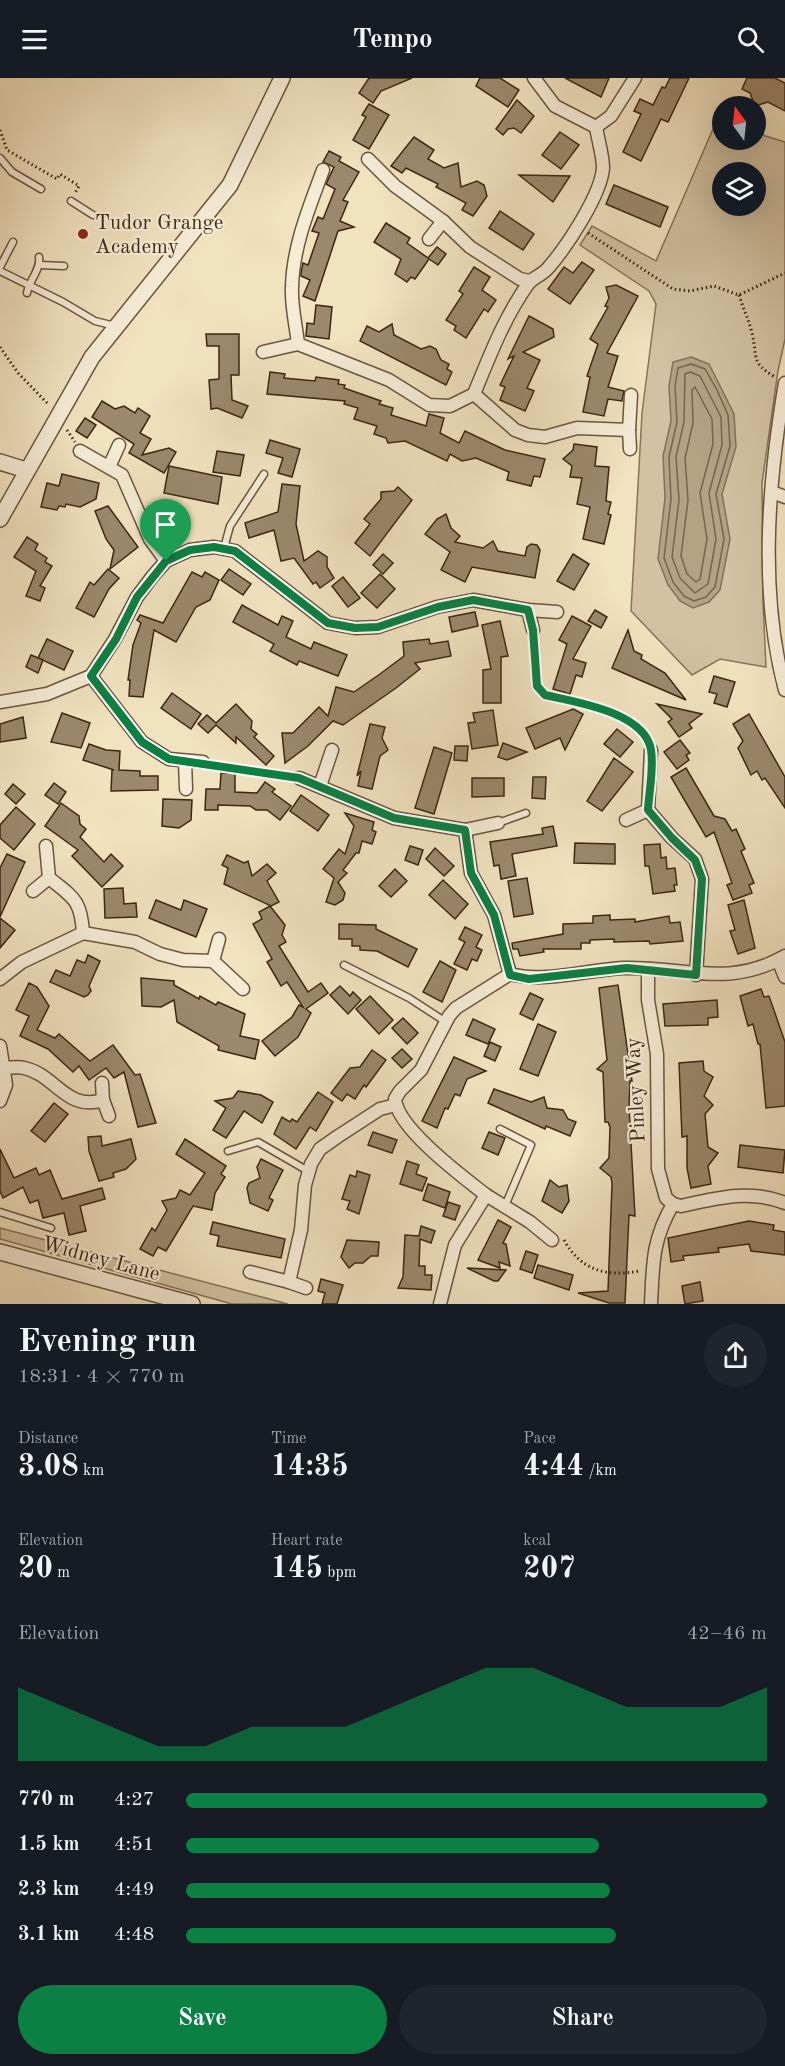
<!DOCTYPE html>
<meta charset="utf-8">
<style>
body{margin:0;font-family:"Old Standard TT",serif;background:#20242c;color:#f1f3f6;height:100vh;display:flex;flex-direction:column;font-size:22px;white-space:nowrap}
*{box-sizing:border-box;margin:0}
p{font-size:20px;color:#9ea1a6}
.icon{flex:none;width:33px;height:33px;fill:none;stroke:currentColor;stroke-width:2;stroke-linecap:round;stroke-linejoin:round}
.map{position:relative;height:1226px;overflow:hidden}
.side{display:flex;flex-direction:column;background:#171b24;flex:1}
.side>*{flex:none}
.needle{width:39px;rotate:345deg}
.buttons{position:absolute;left:712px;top:18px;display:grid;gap:12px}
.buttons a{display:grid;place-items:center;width:54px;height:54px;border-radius:50%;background:#171b24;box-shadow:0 6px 24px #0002;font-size:30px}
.pin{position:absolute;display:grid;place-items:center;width:51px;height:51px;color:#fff;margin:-62px -26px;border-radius:50% 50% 50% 0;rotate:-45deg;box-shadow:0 0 6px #0007}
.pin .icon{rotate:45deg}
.round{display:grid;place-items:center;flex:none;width:63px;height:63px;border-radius:32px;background:#20242c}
.head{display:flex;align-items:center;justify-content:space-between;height:102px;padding:0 18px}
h1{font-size:33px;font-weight:600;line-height:45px}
.stats{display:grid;grid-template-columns:repeat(3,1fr);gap:9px;height:102px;padding:6px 18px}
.stats div{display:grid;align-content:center}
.stats b{font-size:30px;font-weight:600}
.stats small{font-size:16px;font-weight:400}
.stats p{font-size:16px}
.chart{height:168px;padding:12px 18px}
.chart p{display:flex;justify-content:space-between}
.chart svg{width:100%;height:108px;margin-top:6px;fill:#0b8043;opacity:.7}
.action{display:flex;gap:12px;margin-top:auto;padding:12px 18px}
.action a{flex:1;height:69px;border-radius:36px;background:#0b8043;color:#fff;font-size:24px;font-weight:600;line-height:69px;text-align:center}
.action a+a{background:#20242c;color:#f1f3f6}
ul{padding:0 18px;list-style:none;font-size:20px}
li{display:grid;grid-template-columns:96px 72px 1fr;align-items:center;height:45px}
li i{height:15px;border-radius:8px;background:#0b8043}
header{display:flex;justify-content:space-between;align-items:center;height:78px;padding:0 18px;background:#171b24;font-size:27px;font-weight:600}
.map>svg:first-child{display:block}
</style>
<header><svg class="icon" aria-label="menu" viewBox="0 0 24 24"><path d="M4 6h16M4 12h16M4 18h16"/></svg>Tempo<svg class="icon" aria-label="search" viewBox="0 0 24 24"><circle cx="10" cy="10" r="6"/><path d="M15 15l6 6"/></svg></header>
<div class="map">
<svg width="785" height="1226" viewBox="0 0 785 1226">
<rect width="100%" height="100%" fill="#f1e2c0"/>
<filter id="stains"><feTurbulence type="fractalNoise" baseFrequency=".00333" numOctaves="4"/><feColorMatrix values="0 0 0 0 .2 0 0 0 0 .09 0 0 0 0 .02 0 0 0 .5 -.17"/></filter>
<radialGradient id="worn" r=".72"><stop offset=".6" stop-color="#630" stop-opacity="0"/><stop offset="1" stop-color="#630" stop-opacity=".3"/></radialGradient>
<g fill="#d2c2a3" stroke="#88745b" stroke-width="1.5" fill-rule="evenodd">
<path d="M716 44 723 46V62H756V55L785 64V261L778 293 762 405 763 524 766 589 720 581 692 597 631 533 642 335 656 226 649 213 580 167 592 148 656 183ZM723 94H756V128H723Z"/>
<path d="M0 1150 288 1226H232L0 1161Z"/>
</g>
<path fill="#b4a285" stroke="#847157" stroke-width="1.5" d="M691 279 709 286 734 336 736 369 722 416 730 461 720 512 709 524 693 530 680 523 668 507 658 481 665 420 663 378 671 343 669 308 673 284Z"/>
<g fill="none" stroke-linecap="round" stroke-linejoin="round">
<g stroke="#78644c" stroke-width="1.5">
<path d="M691 286 705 291 717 312 728 337 730 368 716 416 724 461 715 509 706 519 694 523 684 518 673 504 664 480 671 421 669 379 677 344 675 308 678 290Z"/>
<path d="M690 294 700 298 721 339 722 367 709 415 716 461 708 506 695 515 680 500 672 479 679 422 676 379 684 344 685 296Z"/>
<path d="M695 309 712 341 713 366 700 415 707 461 700 501 696 504 687 496 681 478 688 422 685 380 693 345 692 312Z"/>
</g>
</g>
<g fill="#9b886d" stroke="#3d2713" stroke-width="1.5">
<path d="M369 0H412L381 13 373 25 359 15Z"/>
<path d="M480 0H500L519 12 508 29 476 8Z"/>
<path d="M565 0H609L601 19Z"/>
<path d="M670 0H689L668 44 661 41 641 83 623 74 641 36 634 33 640 21 653 27 662 9 665 10Z"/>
<path d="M747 0H775L785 5V33L768 24 755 28 750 15 742 11Z"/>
<path d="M517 22 534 38 521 55 514 50 508 51 503 57 496 51Z"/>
<path d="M369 26 389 37 369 71 353 62 366 39 362 37Z"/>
<path d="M560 54 579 67 561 91 542 77Z"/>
<path d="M414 59 434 72 428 81 444 90 458 85 461 109 477 103 484 107 487 118 473 138 462 132 466 125 436 109 438 106 406 90 402 95 391 88Z"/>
<path d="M329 73 341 79 339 83 359 94 343 122 348 124 340 143 354 149 338 153 315 223 303 218 310 202 301 198V195L303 185 308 187 319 155 312 153 318 139 323 141 335 111 326 106 334 89 323 84Z"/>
<path d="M519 97 570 98 553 124Z"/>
<path d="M614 107 668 129 660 149 606 126Z"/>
<path d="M500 133 534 156 523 172 489 150Z"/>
<path d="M386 145 410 160 407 165 428 180 437 169 446 176 438 187 429 181 415 201 411 199 407 204 395 196 401 181 374 164Z"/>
<path d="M582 184 594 192 570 226 548 211 564 189 573 195Z"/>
<path d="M474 189 490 199 482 212 496 222 488 234 484 231 466 260 454 252 456 248 446 242 463 216 459 213Z"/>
<path d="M616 207 638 218 607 275 618 278 608 309 624 313 622 323 608 321 604 338 583 334 590 299 587 298 598 266 590 261 608 229 605 228 609 220 606 209Z"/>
<path d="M316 227 332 229 329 261 306 258 307 245 314 246Z"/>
<path d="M529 238 553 251 554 259 523 274 540 282 527 310 534 313 525 333 500 322 505 309 500 307 514 278 508 281Z"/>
<path d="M392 246 394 257 421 271 430 268 436 271 441 282 449 286 447 291 452 294 446 307 360 263 367 248 379 254Z"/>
<path d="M206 256H239V297H231L232 322 248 328 242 340 217 330 211 331 209 302 219 301V268H207Z"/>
<path d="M270 294 285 296 284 300 315 303 316 299 339 302 338 306 345 307 344 310 381 323 379 326 393 330 391 337 426 348 429 336 444 340 440 355 459 365 465 353 505 372 545 381 540 399 534 398 531 408 507 402 509 394 476 380 462 383 450 376 447 383 405 363 388 365 386 360 374 356 377 348 354 341 358 330 344 326 345 323 267 316Z"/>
<path d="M102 323 115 331 124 328 135 335 138 330 150 338 140 355 151 361 142 377 169 370 176 374 164 395 129 375 134 366 92 339Z"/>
<path d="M85 340 96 347 87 360 76 353Z"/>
<path d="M270 362 300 371 292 399 278 395 283 380 266 375Z"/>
<path d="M574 366 597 369 595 388 609 389 606 423 611 424 608 436 611 437 604 466 583 461 590 429 577 426 582 400 570 399 572 388 563 381 573 372Z"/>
<path d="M217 373 244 377 240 398 213 394Z"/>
<path d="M169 388 222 399 218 426 164 415Z"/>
<path d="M62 396 99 405 96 421 80 429 66 426 65 429 59 428 57 432 41 429 47 405 59 408Z"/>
<path d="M282 406 300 408 296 446 304 483 318 473 327 479V489L334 500 320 510 316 504 313 506 294 480 281 483 274 452 249 460 245 445 278 434Z"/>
<path d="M398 409 412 422 370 478 355 465 370 446 364 441 381 421V414L394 413Z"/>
<path d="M108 428 138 469 110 491 114 472 106 461 95 433Z"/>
<path d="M446 436 451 450 460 458 455 464 483 470 493 463 498 473 525 478 527 469 531 466 537 467 540 472 535 500 472 489 465 504 441 492 450 474 425 456 437 441Z"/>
<path d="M27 459 38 466 35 472 47 480 45 484 52 488 40 508 45 510 40 523 26 518 36 493 14 479Z"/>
<path d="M383 476 393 485 383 496 373 487Z"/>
<path d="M573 476 589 486 574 512 557 503Z"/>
<path d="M108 491 119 500 109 511 94 539 76 530 90 504 94 507Z"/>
<path d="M229 491 251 506 243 517 221 502Z"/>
<path d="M192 494 202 499 205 494 219 502 210 522 196 529 176 564 154 552 143 619 129 618 130 602H128L133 567 141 545 137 542 140 537 163 545Z"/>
<path d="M380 496 395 511 377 530 361 515Z"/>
<path d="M343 499 360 520 348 529 332 508Z"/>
<path d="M242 527 278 547 282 538 293 543 286 559 311 571 314 564 347 577 338 598 299 583 297 587 270 573 274 566 233 544Z"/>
<path d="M595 532 607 539 601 550 588 543Z"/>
<path d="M475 534 478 548 452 554 449 539Z"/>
<path d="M572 538 591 548 573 581 586 585 582 599 576 597 570 616 553 611 567 566 559 562Z"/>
<path d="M500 543 508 578 501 579V625H483V592L491 591 482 547Z"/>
<path d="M628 552 634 573 642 577 641 581 665 595 686 622 612 590Z"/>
<path d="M47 561 73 573 64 592 38 580Z"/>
<path d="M429 561 430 566 448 563 451 578 415 585 420 591 396 610 343 647 333 643 308 668 285 685 282 655H293L319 629 328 638 336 609 354 614 380 596 404 578 403 564Z"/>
<path d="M31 577 43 582 38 595 26 589Z"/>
<path d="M714 598 735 604 727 629 714 625 717 616 709 614Z"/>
<path d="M172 615 201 636 191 651 161 630Z"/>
<path d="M236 626 252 643 251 651 257 656 254 659 274 678 266 687 236 659V665L216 647 208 655 198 646 207 637 216 645Z"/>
<path d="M657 626 702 636 689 646 692 650 679 659 668 644 672 641Z"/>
<path d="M573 631 583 636 565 672 560 660 535 671 526 650Z"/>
<path d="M493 632 498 667 472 671 468 645 475 644 473 635Z"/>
<path d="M62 635 90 645 81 670 51 664Z"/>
<path d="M749 636 785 699V730L765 700 762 702 757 693 751 697 738 670 743 663 733 646Z"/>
<path d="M23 639 26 660 0 664V646Z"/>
<path d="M370 646 385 649 382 660 388 672 380 678 372 711 358 708 361 693 357 698Z"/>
<path d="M617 651 633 664 620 679 604 666Z"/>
<path d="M680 662 690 675 686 677 689 682 677 691 664 674Z"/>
<path d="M503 665 527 674 507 682 498 679Z"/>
<path d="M89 666 106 672 120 673 119 692 140 693V698H158V712L111 713 112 692H114L83 682Z"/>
<path d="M455 668H468L467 683 454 682Z"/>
<path d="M434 669 452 675 434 736 415 730Z"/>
<path d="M614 680 633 694 602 733 587 723Z"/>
<path d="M686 690 714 738 725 741 732 753 736 751 745 771 741 773 754 805 749 807 752 815 733 822 727 807 732 805 714 754 706 759 671 699Z"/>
<path d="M221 695H235V714L257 715 265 704 275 711 272 714 291 728 280 742 267 732H256L250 728 218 727V732H205L206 711H220Z"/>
<path d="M533 699H546L545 721 532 720Z"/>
<path d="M472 700H504V718L472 719Z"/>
<path d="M54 705 66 714 58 726 45 717Z"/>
<path d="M13 706 25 716 16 726 5 716Z"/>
<path d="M301 717 329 737 318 753 290 733Z"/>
<path d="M163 721 192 722 191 742 179 750 162 748Z"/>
<path d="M61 725 79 738 80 746 86 751 80 759 104 784 111 776 123 788 102 809 72 778 78 772 45 748Z"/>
<path d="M16 729 35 746 14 772 0 760V747Z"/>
<path d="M345 735 374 744 372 752 376 754 372 766 362 763 359 775H356L343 792 347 795 338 804 345 815 343 822 335 827 326 824 334 800 323 791 339 771 345 776 354 748Z"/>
<path d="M553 748 557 768 512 776 516 798 501 801 499 787 494 788 490 764 543 756 542 750Z"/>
<path d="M575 765 615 766V786L574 785Z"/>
<path d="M660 766 661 780 666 779 667 791 675 790 677 807H674L675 813 653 816 649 788H645L644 767Z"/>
<path d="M410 768 423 772 418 787 405 782Z"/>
<path d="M435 770 454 788 444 798 426 781Z"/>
<path d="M7 776 25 784 0 839V790Z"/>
<path d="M227 777 244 785 248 783 252 798 267 786 276 795 267 803 279 824 271 828 224 806 228 790 222 787Z"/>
<path d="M395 791 407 803 391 819 379 808Z"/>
<path d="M527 800 533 836 514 839 508 803Z"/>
<path d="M443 802 468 826 455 841 429 817Z"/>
<path d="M123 810 124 826 136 825 137 839 105 840 104 811Z"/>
<path d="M156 822 181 832 184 822 207 831 196 859 149 840Z"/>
<path d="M744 822 755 870 738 876 730 853 735 852 728 827Z"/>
<path d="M270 828 285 847 282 857 286 864 279 868 308 914 321 905 328 915 306 931 311 935 298 959 275 978 262 963 292 939 299 927 303 929 287 904 281 908 267 884 272 881 253 846 262 841 259 834Z"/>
<path d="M610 837V842L635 841V844L669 838 670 845 680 844 683 863 650 866 649 863 614 864V861L590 862V865H581V871H543L544 874 520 878 518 871H513L512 865 563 856V846L593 845V838Z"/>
<path d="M0 840 15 852 0 870Z"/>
<path d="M339 846 376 847V851L417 871 408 889 377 873 360 872V868H352V861H339Z"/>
<path d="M465 849 482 857 476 869 482 872 477 883 472 881 467 892 454 886 465 864 459 861Z"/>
<path d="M88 877 100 883 89 908 91 913 88 917 84 919 50 904 56 892 70 898 77 882 85 885Z"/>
<path d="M440 883 456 892 442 924 423 914Z"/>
<path d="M141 900 174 903V907L199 921 200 918 216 927 218 924 245 936 240 958 259 962 255 981 218 972 219 968 177 944 174 922 161 929 142 928Z"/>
<path d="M29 905 37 909 49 928 37 952 55 960 59 956 90 983 113 967 135 997 140 996 156 1045 138 1049 124 994 114 1000 106 990 89 1002 79 988 73 994 48 971 20 958 29 938 16 932Z"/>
<path d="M618 907 632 1003H630L629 1029 635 1138 629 1137 625 1225H609L578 1215 608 1213 612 1106 611 1099 600 1090 609 1080 610 1049 608 1044H605L603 994 597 991 607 982 599 910Z"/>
<path d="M340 908 350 918 353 914 361 922 348 936 330 917Z"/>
<path d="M761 911 764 919 769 918 785 964V1028L766 1030 760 966H758L753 946 748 948 740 918Z"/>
<path d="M530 915 543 921 533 942 520 936Z"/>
<path d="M370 918 393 942 379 956 356 931Z"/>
<path d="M717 922 718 939 708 940V947L665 948 663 926Z"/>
<path d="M403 940 418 955 407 966 392 950Z"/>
<path d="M473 941 495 951 488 966 466 957Z"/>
<path d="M538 946 556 954 538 998 520 991Z"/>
<path d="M490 964 501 969 495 983 484 978Z"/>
<path d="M402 971 412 981 402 990 392 980Z"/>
<path d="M372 972 386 982 366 1009 364 1007 355 1021 347 1016 342 1023 331 1015 350 990 360 989Z"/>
<path d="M454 979 486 993 467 1001 460 1018 455 1016 448 1031 445 1030 437 1050 422 1043Z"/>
<path d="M703 983 704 993 713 999 704 1018 713 1027 705 1036 708 1069 718 1075 708 1088 711 1106 691 1110 687 1090V1058L682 1059 679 985Z"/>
<path d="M494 1011 531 1024 544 1019 547 1030 563 1032 568 1041 576 1044 570 1058 546 1048 545 1051 488 1025Z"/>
<path d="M238 1013 261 1017 273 1024 262 1045 244 1033 226 1060 213 1052 226 1030 215 1023 233 1020Z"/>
<path d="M318 1014 333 1024 316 1053 310 1049 296 1071 274 1056 282 1039 290 1044 292 1041 297 1044Z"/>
<path d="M54 1025 68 1036 45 1064 31 1053Z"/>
<path d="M373 1054 397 1062 392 1075 368 1067Z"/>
<path d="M489 1054 505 1060 498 1077 482 1070Z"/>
<path d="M101 1058 102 1068 131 1061 136 1081 126 1091 113 1095 114 1099 99 1103 89 1073 88 1059Z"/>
<path d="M185 1061 226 1088 221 1096 225 1099 215 1115 212 1132 193 1128 166 1173 158 1169 153 1178 140 1171 152 1150 155 1153 167 1132 162 1123 176 1120 180 1112 190 1117 205 1095 176 1076Z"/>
<path d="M740 1067 785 1072 783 1095 738 1089Z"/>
<path d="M0 1071 14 1100 36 1090 39 1097 50 1092 62 1121 102 1110 105 1121 80 1128 86 1153 69 1157 64 1135 43 1140 38 1122 30 1125 23 1109 3 1120 0 1113Z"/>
<path d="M261 1081 283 1092 269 1120 273 1122 268 1133 250 1125 247 1110 249 1105 260 1100 257 1089Z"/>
<path d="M407 1083 419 1087 416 1096 427 1100 422 1113 400 1106Z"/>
<path d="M357 1093 370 1097 359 1136 347 1131 350 1123 342 1121 350 1097 356 1099Z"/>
<path d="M550 1102 559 1109 567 1107 569 1123 562 1135 542 1123Z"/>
<path d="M428 1106 450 1114 445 1130 423 1122Z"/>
<path d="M448 1124 460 1128 455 1142 443 1138Z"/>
<path d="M498 1142 511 1149 503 1165 506 1166 510 1188 499 1184 500 1190 478 1182Z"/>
<path d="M749 1143 774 1147 773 1152 785 1154V1177L751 1173 749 1166 718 1170 719 1174 683 1178 684 1182 671 1184 668 1160Z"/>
<path d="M213 1144 285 1161 281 1180 217 1168 219 1158 210 1156Z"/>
<path d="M421 1148 435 1153 431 1165 420 1161 419 1188H425V1197H432L431 1212 398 1210 403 1199 405 1157 419 1158Z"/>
<path d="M347 1162 379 1164 378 1178H371L363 1185H355L349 1190 341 1179Z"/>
<path d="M526 1173 538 1177 532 1195 520 1191Z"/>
<path d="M538 1187 573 1197 569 1212 534 1200Z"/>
<path d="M467 1190 506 1192 498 1203H494Z"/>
<path d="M321 1201 343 1207 337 1226H322L325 1215 318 1213Z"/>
<path d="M700 1204 703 1223 685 1226 682 1208Z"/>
</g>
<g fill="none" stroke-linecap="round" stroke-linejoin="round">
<g stroke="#6a563e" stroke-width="9">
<g id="service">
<path d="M0 80 12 94 41 111"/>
<path d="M71 123 93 137"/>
<path d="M40 187 64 188"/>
<path d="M0 189 13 164"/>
<path d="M0 193 63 224 95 243 115 248"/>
<path d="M27 215C29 202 41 192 39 179"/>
<path d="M224 470 230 448 264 396"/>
<path d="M498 745 526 735"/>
<path d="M344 887 409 920 446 944"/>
<path d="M500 1051 531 1067 505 1128"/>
<path d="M228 1073 258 1064 308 1093"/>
<path d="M0 1134 51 1150"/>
</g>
</g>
<g stroke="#6a563e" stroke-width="15">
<g id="minor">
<path d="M596 49 611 38 635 0"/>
<path d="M368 81 395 108 443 143 470 169 520 201 530 203"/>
<path d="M323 92C309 130 293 168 292 209 291 228 296 247 298 266L389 302 429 327 450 328 474 316C490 277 504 240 528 206 533 199 543 197 549 189 567 168 601 117 603 90 603 77 598 62 596 49L555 28 534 0"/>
<path d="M429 161 443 143"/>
<path d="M263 274 298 266"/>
<path d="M785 305C768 405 759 514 785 612"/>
<path d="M474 316 515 352 528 357 545 359 577 350 629 352 631 317"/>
<path d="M629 352 630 371"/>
<path d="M80 373 122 397 150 461 166 483"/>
<path d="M109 389 119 367"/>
<path d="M772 414 785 419"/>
<path d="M528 532 533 552"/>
<path d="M91 598 142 664 169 681 203 684"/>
<path d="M0 624 47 616 91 598 115 561 137 519 152 499 166 483 190 472 214 469 235 473 328 545 355 550 378 549 437 529 473 522 528 532 557 534"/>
<path d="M185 684 186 711"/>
<path d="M299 700 394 740 465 752 471 795 494 837 510 896"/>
<path d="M320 708 332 672"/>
<path d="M648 732 651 672"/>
<path d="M626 742 648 732 672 760 695 781 702 801 696 897"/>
<path d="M465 752 498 745"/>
<path d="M46 768 49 800C74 820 81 822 83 855"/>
<path d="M33 813 49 800"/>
<path d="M778 882 785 899"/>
<path d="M213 883 219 861"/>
<path d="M648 892V922L657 976 658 1091 666 1120 673 1126"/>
<path d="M0 901 22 884 83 855 135 864 160 876 183 882 213 883 243 911"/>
<path d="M0 968 6 1007 0 1023"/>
<path d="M5 990C11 990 18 988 24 990 55 996 66 1034 103 1022"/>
<path d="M102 1005 103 1022 109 1038"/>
<path d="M486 1117 530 1144 552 1162"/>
<path d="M673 1126 681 1128C717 1120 750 1111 785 1125"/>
<path d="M250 1194 289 1204 301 1152 305 1107 311 1086 320 1071 337 1059 380 1031 396 1027"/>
<path d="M289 1204 306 1210"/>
<path d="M440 1226 455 1167 486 1117C463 1099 397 1050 395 1021L400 1013 421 992 449 938 456 930 510 896C546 905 586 892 623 890 682 888 728 911 785 878"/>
<path d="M651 1226C653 1186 652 1162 673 1126"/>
</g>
</g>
<g stroke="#6a563e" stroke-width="18">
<g id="tertiary">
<path d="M0 384 26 392"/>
<path d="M0 441 92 279 230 107 282 0"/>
<path d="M0 1174 192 1226"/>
</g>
</g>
<g stroke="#3d2713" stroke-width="3" stroke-dasharray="1.5 3" stroke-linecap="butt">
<path d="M0 52 7 72 57 101 60 96 79 108 75 115"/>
<path d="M588 155 673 211 690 213 714 208 739 217 785 195"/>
<path d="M739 217C743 230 749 242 752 255 758 280 750 284 775 299"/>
<path d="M0 269 18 295 49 327"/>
<path d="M67 352 75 364"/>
<path d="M534 563 537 608 545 617 624 639 647 660"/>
<path d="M214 686 287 698"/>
<path d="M564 1162C581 1193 607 1199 640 1193"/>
</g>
<use href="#service" stroke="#f6ecd6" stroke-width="6"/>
<use href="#minor" stroke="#f6ecd6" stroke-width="12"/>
<use href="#tertiary" stroke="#f6ecd6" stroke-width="15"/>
</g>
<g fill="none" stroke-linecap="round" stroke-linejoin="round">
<g stroke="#fff" stroke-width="12">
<path id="route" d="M214 469 235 473 328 545 355 550 378 549 438 529 473 522 528 532 533 552 537 608 545 617C575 624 645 634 651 672 654 690 649 714 648 732L672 760 695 782 702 801 696 897 627 890 529 901 510 897 494 837 471 795 465 752 394 740 299 700 169 681 142 664 91 598 116 561 137 519 166 483 190 472Z"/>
</g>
<use href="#route" stroke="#0b8043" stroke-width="8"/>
</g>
<circle fill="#8f2418" stroke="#f6ecd6" stroke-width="2" cx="83" cy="156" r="6"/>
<g text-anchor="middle" stroke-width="4.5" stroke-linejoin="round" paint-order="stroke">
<g font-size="21" fill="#3d2713" stroke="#f6ecd6" text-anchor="start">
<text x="95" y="151">Tudor Grange<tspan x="95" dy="24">Academy</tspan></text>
</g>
<g font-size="21" fill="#3d2713" stroke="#f6ecd6">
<text transform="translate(635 1012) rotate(-93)" y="7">Pinley Way</text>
<text transform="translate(101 1180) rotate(15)" y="7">Widney Lane</text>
</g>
</g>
<rect width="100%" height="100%" filter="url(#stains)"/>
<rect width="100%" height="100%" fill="url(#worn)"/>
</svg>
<div class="buttons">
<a><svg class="needle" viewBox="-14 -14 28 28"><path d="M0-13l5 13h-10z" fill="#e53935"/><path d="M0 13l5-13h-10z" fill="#9ea1a6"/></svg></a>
<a><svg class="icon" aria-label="layers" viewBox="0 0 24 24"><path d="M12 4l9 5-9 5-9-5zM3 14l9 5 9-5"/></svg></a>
</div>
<div class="pin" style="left:166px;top:483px;background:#1e9e55"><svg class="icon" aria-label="arrive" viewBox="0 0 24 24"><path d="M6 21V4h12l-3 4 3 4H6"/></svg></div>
</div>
<section class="side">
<div class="head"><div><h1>Evening run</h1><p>18:31 · 4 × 770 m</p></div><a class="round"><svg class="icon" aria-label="share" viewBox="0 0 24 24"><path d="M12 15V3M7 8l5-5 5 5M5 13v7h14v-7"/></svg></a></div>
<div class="stats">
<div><p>Distance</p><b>3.08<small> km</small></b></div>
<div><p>Time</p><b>14:35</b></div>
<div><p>Pace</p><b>4:44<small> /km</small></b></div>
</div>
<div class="stats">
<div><p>Elevation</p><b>20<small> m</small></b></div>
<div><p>Heart rate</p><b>145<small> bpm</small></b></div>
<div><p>kcal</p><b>207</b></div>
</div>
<div class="chart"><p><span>Elevation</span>42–46 m</p>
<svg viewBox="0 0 160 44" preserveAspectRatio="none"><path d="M0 44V14L10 22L20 30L30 38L40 38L50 30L60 30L70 30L80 22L90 14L100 6L110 6L120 14L130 22L140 22L150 22L160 14V44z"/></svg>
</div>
<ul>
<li><b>770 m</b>4:27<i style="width:100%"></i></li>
<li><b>1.5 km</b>4:51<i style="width:71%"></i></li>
<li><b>2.3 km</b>4:49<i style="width:73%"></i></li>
<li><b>3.1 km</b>4:48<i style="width:74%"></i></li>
</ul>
<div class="action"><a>Save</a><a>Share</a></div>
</section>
